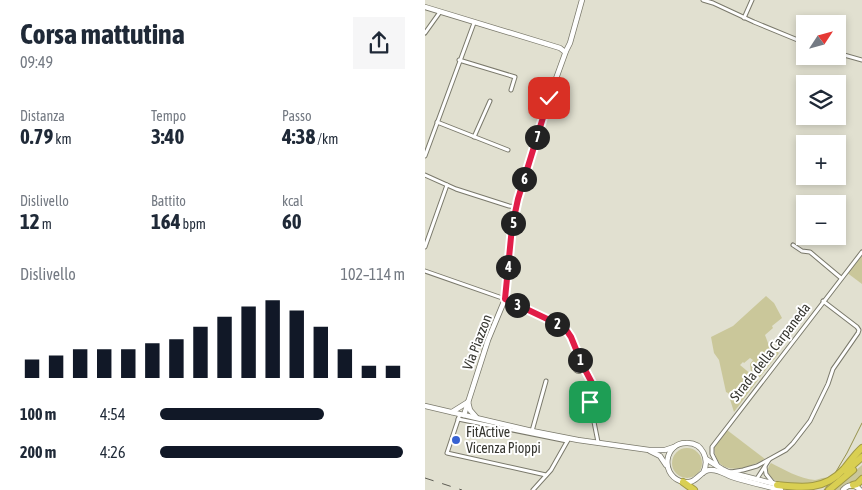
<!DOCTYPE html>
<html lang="it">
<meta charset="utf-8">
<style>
body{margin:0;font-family:"Asap Condensed",sans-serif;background:#f6f6f7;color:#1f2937;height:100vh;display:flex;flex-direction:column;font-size:19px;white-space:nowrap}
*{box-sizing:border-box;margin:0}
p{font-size:16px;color:#747a83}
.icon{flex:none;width:28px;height:28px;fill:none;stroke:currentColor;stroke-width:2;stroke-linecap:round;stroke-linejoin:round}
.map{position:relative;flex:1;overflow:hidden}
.panel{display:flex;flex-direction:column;background:#fff;width:425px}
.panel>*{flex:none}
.needle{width:32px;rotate:54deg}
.tools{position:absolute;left:371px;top:15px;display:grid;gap:10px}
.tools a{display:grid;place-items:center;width:50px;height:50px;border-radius:0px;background:#fff;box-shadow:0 2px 8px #0003;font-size:25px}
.pin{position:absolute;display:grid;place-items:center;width:42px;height:42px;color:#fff;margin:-21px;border-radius:10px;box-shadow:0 2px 8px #0006}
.km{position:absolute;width:25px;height:25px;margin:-12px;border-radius:50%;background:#222;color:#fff;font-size:14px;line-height:25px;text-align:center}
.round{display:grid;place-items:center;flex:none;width:52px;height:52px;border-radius:0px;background:#f6f6f7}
.overview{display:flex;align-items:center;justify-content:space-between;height:85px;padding:0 20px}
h1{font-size:28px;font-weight:700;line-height:38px}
.figures{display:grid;grid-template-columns:repeat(3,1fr);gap:8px;height:85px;padding:5px 20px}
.figures div{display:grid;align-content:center}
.figures b{font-size:21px;font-weight:700}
.figures small{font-size:14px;font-weight:400}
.figures p{font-size:14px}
.chart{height:140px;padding:10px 20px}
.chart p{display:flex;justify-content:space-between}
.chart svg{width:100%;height:90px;margin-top:5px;stroke:#111827;stroke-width:6}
ul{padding:0 20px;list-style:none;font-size:16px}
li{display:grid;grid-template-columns:80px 60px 1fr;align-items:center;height:38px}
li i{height:12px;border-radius:6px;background:#111827}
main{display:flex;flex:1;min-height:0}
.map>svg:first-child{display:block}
</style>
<main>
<section class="panel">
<div class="overview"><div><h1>Corsa mattutina</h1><p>09:49</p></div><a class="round"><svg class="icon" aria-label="share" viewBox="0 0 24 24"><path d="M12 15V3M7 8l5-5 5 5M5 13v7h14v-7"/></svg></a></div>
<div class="figures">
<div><p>Distanza</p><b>0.79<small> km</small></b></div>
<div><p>Tempo</p><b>3:40</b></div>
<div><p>Passo</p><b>4:38<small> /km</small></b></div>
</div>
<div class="figures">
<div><p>Dislivello</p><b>12<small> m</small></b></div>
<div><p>Battito</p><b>164<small> bpm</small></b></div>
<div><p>kcal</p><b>60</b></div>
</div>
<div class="chart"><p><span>Dislivello</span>102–114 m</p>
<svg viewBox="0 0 160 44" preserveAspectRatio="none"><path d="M5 44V35M15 44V33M25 44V30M35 44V30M45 44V30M55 44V27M65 44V25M75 44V19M85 44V14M95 44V9M105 44V6M115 44V11M125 44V19M135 44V30M145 44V38M155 44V38"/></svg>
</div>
<ul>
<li><b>100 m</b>4:54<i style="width:67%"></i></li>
<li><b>200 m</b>4:26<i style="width:99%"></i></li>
</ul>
</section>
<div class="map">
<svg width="437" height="490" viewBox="0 0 437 490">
<rect width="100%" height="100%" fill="#e1e0d0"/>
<g fill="#cac79a">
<path d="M437 253V284L421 272Z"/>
<path d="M341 296 349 303 357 318 347 326 348 328 340 335 343 343 354 353 335 377H334L326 372 325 364 328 360 325 358 319 363 318 362 315 365 333 380 309 412 303 393 301 392 294 360 289 353 286 337 308 326Z"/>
<path d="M302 430 340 459C321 470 290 478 289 446Z"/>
<circle cx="262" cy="463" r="15"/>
<path d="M346 463C358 469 375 479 390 480 394 480 397 477 402 478L406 475 408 477 397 482 374 485 351 481C343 477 340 470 346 463Z"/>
<path d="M437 465V477L428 484H421L416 490H407Z"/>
</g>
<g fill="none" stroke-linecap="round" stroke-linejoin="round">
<g stroke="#95904b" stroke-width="1">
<path d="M409 475 422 453 437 423"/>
<path d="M399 490 403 485"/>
</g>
<g stroke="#7a796b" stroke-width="5">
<g id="street">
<path d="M278 0 288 3 329 22 380 43"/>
<path d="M319 18 327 0"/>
<path d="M0 33 15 12"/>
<path d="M412 53 437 60"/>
<path d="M34 60 90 77 86 90"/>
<path d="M12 122 83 150"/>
<path d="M49 137 65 101"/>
<path d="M0 156 49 23"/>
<path d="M0 175 31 189 84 206 91 207"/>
<path d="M368 245 377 251 385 252 416 278"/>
<path d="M0 247 22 185"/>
<path d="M0 271 80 299 137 326C149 336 151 350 157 364"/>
<circle cx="154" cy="367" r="4.5"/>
<path d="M158 366 167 383 165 402 173 442"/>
<path d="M35 414 22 453 121 475"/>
<path d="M33 419 142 441"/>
<path d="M107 431 121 381"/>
<path d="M293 466 287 454V447L437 252"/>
<path d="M340 467 341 474 348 483"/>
<path d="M306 472 318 470 332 466 361 450 368 443 385 421 403 384 408 369 433 333 434 330 432 327 398 301"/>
<path d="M331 480 344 460"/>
<path d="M108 490 126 470 143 440"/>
</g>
</g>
<g stroke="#7a796b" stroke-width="6">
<g id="secondary">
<path d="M0 7 135 48 140 52"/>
<path d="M43 402 45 410 51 417"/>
<path d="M0 406 107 431 153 440 224 450H240L249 447"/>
<path d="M27 412 43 402"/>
<path d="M39 415 63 340 80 299 87 227 93 199 124 98 141 51 145 43 157 0"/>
<path d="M225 451 235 456 241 465"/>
<path d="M281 459 297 469 303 472 354 485"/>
<path d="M278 473C285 460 278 442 261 443 240 443 235 473 255 481 272 487 274 470 285 470 293 469 301 475 307 477 323 482 340 486 356 490"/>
<path d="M418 490C423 484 430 484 435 490"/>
</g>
</g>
<g stroke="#a09946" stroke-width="8">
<g id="highway">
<path d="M421 471 437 457"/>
<path d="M258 482 269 490"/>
<path d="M352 485C378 488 400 490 419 469 425 462 430 454 437 448"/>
<path d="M428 485 432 484 437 479"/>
<path d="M404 490 428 470"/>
</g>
</g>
<use href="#street" stroke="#fff" stroke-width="3"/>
<use href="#secondary" stroke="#fff" stroke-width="4.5"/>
<use href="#highway" stroke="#d9cf52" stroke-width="6"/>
<path stroke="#5c5b53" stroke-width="1" stroke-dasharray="9 9" stroke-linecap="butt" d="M0 478 37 490"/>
</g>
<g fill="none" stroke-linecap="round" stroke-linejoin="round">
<g stroke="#fff" stroke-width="10">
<path id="route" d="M124 98 93 199 87 227 80 299 137 326 142 331 146 337 157 364 167 383 165 402"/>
</g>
<use href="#route" stroke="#e11d48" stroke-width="6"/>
</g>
<circle fill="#3762d2" stroke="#fff" stroke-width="2" cx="31" cy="440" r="5"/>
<g text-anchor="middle" stroke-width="4" stroke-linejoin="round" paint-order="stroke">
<g font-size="14" fill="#363630" stroke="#fff">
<text transform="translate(52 342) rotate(-69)" y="5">Via Piazzon</text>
<text transform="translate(345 352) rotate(-52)" y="5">Strada della Carpaneda</text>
</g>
<g font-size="14" fill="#363630" stroke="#fff" text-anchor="start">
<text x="41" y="437">FitActive<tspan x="41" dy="16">Vicenza Pioppi</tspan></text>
</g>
</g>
</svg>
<div class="tools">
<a><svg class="needle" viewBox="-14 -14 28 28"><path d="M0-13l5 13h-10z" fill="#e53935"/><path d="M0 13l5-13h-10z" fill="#747a83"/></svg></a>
<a><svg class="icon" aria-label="layers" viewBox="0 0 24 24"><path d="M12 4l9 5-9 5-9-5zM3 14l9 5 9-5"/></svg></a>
<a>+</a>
<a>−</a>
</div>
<div class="pin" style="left:165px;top:402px;background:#1e9e55"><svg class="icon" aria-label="arrive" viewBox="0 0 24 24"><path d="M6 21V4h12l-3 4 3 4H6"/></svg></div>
<div class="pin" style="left:124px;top:98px;background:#d93025"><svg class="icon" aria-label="check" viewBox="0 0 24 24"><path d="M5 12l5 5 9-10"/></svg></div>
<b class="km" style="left:155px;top:360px">1</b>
<b class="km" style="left:132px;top:324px">2</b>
<b class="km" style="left:92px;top:305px">3</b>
<b class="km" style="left:83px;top:267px">4</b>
<b class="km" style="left:88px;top:223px">5</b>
<b class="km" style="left:99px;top:179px">6</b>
<b class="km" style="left:112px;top:137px">7</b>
</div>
</main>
